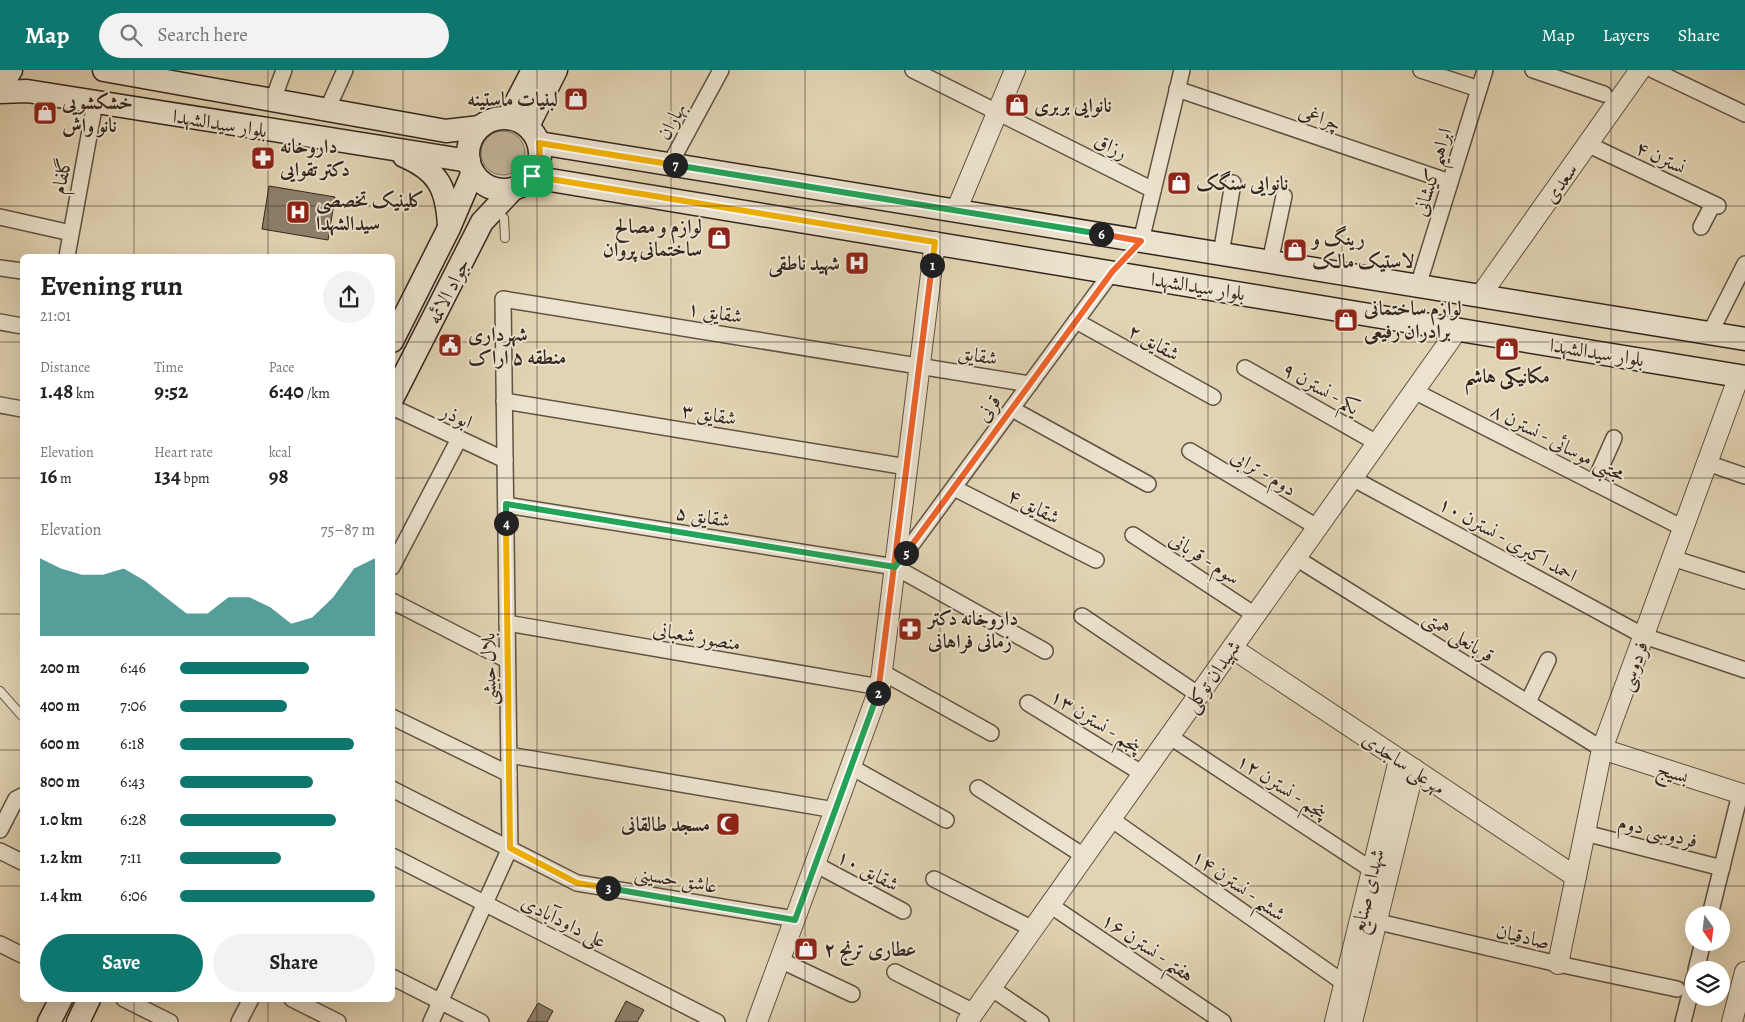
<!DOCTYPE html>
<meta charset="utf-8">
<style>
body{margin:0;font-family:Alegreya,Amiri,serif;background:#f2f2f2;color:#222;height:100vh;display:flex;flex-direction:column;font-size:19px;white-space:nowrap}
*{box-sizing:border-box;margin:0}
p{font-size:16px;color:#767676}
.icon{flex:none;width:28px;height:28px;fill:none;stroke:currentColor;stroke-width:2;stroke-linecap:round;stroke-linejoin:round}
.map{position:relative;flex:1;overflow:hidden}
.drawer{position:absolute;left:20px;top:184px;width:375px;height:748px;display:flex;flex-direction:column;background:#fff;border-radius:8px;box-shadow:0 5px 20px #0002}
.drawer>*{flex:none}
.needle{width:32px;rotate:166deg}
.controls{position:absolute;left:1685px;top:836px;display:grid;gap:10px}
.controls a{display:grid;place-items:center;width:45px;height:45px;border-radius:50%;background:#fff;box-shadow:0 5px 20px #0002;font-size:25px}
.pin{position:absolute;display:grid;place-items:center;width:42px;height:42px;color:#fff;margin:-21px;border-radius:10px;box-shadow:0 2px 8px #0006}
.km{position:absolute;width:25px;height:25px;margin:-12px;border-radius:50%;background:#222;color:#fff;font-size:14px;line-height:25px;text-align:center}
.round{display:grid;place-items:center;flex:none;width:52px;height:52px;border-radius:26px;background:#f2f2f2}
.head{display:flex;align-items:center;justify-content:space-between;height:85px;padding:0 20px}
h1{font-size:28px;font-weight:700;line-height:38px}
.metrics{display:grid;grid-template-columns:repeat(3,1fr);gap:8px;height:85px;padding:5px 20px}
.metrics div{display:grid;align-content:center}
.metrics b{font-size:21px;font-weight:700}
.metrics small{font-size:14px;font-weight:400}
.metrics p{font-size:14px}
.chart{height:140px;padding:10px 20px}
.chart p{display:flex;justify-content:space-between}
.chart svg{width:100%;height:90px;margin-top:5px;fill:#0f766e;opacity:.7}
.action{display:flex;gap:10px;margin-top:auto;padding:10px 20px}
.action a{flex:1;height:58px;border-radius:30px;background:#0f766e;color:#fff;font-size:20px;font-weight:700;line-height:58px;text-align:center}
.action a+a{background:#f2f2f2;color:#222}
ul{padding:0 20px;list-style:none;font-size:16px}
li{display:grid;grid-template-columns:80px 60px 1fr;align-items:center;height:38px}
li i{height:12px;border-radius:6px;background:#0f766e}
header{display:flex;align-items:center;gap:30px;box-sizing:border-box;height:70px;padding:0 25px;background:#0f766e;color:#fff}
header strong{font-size:24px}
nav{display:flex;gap:28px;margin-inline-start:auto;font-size:18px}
.search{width:350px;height:45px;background:#f2f2f2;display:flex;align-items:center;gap:12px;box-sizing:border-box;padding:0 18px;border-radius:28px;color:#767676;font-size:19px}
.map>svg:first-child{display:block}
</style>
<header>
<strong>Map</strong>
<div class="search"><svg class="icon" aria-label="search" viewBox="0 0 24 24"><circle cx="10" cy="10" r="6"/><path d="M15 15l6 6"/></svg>Search here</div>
<nav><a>Map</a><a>Layers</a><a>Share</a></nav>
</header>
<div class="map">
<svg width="1745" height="952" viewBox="0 0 1745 952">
<rect width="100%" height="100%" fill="#e2d4b3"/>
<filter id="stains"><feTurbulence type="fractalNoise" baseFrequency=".004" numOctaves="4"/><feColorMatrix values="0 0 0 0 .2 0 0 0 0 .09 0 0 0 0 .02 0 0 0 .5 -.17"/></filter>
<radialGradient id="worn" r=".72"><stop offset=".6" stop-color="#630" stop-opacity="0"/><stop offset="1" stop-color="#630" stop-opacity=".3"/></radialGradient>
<circle fill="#c4b69a" stroke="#7c6e5d" cx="503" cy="83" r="22"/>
<g fill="#8e806c" stroke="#332620">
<path d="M269 116 335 127 328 170 262 159Z"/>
<path d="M626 931 644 940 637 952H615Z"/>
<path d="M538 933 553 941 547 952H527Z"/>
</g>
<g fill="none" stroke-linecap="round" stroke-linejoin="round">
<g stroke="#5f5245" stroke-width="10">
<g id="service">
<path d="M496 140 504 148 505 168"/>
<path d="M0 621 22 646"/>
</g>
</g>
<g stroke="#5f5245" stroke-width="18">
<g id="minor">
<path d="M913 0 1153 120"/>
<path d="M1421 0 1479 19"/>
<path d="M1533 0 1604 24"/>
<path d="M1653 0 1745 44"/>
<path d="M1177 19 1450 112"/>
<path d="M273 30 284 0"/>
<path d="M327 40 345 0"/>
<path d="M1587 74 1718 136"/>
<path d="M670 94 721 0"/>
<path d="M0 147 71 163"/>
<path d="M1701 157 1713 134"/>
<path d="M1141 171 1182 0"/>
<path d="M1221 184 1233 113"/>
<path d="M67 186 95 33"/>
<path d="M1270 192 1284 126"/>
<path d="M0 198 22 201"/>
<path d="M1418 216 1485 0"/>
<path d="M1076 251 1213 327"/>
<path d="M0 252 22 256"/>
<path d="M1710 263 1745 194"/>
<path d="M1245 298 1377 373"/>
<path d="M1414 321 1683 458"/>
<path d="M504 331 907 397"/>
<path d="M0 335 22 339"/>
<path d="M392 337 505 390"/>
<path d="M1012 339 1148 414"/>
<path d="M1190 381 1317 457"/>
<path d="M1707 393 1745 406"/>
<path d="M1352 408 1644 566 1745 600"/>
<path d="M1594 413 1614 368"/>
<path d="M954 418 1096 490"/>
<path d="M506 435 895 497 1045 581"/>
<path d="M1133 465 1255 545"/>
<path d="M1296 488 1602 679"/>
<path d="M1672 488 1745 511"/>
<path d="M896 496 1112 202"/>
<path d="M392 497 459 369"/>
<path d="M392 531 507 590"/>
<path d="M1082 546 1199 625"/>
<path d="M507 553 880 617"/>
<path d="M882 602 991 663"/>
<path d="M1528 632 1548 590"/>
<path d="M1028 633 1143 704"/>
<path d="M392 647 509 704"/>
<path d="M1169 666 1372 800"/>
<path d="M509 685 835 740"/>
<path d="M851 697 946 750"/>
<path d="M978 718 1084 786"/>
<path d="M392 719 577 813 795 849"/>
<path d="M1111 749 1344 913"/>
<path d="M0 760 16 729 22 726"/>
<path d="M1585 763 1722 798"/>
<path d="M0 781 22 792"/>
<path d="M392 786 717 952"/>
<path d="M815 794 903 841"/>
<path d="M934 809 1033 859"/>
<path d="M1050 835 1223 952"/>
<path d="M1710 845 1740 724"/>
<path d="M1366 849 1558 894 1677 919"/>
<path d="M0 874 22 885"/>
<path d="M780 890 852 924"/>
<path d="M1696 900 1703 872"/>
<path d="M895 902 974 942"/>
<path d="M392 907 481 952"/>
<path d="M991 918 1041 952"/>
<path d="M124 929 170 952"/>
<path d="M292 929 338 952"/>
<path d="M239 952 251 929"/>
<path d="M431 952 510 778 503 229 1030 314"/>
<path d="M1683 952 1694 908"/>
</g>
</g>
<g stroke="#5f5245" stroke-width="22">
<g id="tertiary">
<path d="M956 141 1015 0"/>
<path d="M1480 226 1640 0"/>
<path d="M1232 578 1576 807"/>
<path d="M1602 679 1745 725"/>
<path d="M1558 894 1602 679 1739 306"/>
<path d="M757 952 880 617 935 172"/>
<path d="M967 952 1458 259"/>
<path d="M1335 952 1399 690"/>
<path d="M1352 952 1414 699"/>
<path d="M1732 952 1745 902"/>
</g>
</g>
<g stroke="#332620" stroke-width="25">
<g id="secondary">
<path d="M104 0 446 61 480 57"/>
<path d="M0 17 11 0"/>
<path d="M0 22 27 21 469 91"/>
<path d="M508 48 533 0"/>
<circle cx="504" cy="84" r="36"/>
<path d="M528 56 556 0"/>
<path d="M539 73 1745 269"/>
<path d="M404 86C439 101 447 119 449 156"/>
<path d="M532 107 1745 307"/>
<path d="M392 271 449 158 473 102"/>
<path d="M392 329 482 152 513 119"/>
<path d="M49 952 61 929"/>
<path d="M78 952 89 929"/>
</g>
</g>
<use href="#service" stroke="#ece3ce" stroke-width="8"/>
<use href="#minor" stroke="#ece3ce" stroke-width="15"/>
<use href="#tertiary" stroke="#ece3ce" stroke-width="20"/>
<use href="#secondary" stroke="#ece3ce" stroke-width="22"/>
</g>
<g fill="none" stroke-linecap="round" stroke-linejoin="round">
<g stroke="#fff" stroke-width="10">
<path id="split-1" d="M532 106 935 172 932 195"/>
</g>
<g stroke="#fff" stroke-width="10">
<path id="split-2" d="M878 623 932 195"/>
</g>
<g stroke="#fff" stroke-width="10">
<path id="split-3" d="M608 818 795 850 878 623"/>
</g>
<g stroke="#fff" stroke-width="10">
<path id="split-4" d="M506 453 510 778 577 813 608 818"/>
</g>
<g stroke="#fff" stroke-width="10">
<path id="split-5" d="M506 453V434L895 497 906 483"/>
</g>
<g stroke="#fff" stroke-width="10">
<path id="split-6" d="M906 483 1112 202 1141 171 1101 164"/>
</g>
<g stroke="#fff" stroke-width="10">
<path id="split-7" d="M675 95 1101 164"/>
</g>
<g stroke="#fff" stroke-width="10">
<path id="split-8" d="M532 106C539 95 541 86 539 73L675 95"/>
</g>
<use href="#split-1" stroke="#f5b400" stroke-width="6"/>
<use href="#split-2" stroke="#f0652b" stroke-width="6"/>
<use href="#split-3" stroke="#22a559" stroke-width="6"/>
<use href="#split-4" stroke="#f5b400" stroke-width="6"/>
<use href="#split-5" stroke="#22a559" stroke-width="6"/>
<use href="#split-6" stroke="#f0652b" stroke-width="6"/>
<use href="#split-7" stroke="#22a559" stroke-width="6"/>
<use href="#split-8" stroke="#f5b400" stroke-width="6"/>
</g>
<path fill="none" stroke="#332620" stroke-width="1" stroke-opacity="0.55" d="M134 0V186M268 0V186M403 0V952M537 0V952M671 0V952M805 0V952M940 0V952M1074 0V952M1208 0V952M1342 0V952M1477 0V952M1611 0V952M0 136H1745M0 272H22M392 272H1745M0 408H22M392 408H1745M0 544H22M392 544H1745M0 680H22M392 680H1745M0 816H22M392 816H1745M134 929V952M268 929V952"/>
<defs>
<g id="shop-square" transform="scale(1.25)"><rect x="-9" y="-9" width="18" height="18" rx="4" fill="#8f2418" stroke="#ece3ce"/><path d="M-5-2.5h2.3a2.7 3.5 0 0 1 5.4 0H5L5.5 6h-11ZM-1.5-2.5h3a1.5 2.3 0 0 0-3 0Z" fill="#fff"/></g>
<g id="pharmacy-square" transform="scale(1.25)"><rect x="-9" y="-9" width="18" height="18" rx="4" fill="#8f2418" stroke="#ece3ce"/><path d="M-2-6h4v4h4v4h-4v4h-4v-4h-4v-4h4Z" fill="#fff"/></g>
<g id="hospital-square" transform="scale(1.25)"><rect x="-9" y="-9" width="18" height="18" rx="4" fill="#8f2418" stroke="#ece3ce"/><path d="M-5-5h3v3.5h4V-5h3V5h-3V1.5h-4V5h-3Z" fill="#fff"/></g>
<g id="civic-square" transform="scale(1.25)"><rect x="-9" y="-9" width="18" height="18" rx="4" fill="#8f2418" stroke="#ece3ce"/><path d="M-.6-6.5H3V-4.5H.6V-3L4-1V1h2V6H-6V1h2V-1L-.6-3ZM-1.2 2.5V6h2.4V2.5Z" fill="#fff"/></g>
<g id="mosque-square" transform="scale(1.25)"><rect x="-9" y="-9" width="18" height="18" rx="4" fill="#8f2418" stroke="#ece3ce"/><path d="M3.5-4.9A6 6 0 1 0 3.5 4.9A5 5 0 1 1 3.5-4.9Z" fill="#fff"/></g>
</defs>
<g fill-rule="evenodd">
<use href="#shop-square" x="576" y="29"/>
<use href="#shop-square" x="1017" y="35"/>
<use href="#shop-square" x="45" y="43"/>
<use href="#pharmacy-square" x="263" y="88"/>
<use href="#shop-square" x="1179" y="113"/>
<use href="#hospital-square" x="298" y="142"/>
<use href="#shop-square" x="719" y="168"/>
<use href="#shop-square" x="1295" y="180"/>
<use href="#hospital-square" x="857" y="193"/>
<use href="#shop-square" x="1346" y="250"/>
<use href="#civic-square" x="450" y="275"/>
<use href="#shop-square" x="1507" y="279"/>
<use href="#pharmacy-square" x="910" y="559"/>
<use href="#mosque-square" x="728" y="754"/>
<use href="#shop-square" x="806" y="879"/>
</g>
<g text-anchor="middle" stroke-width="4" stroke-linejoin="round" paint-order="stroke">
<g font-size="20" font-weight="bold" fill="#332620" stroke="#ece3ce" text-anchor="start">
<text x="558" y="36" text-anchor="end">لبنیات ماستینه</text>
<text x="62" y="39">خشکشویی<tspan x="62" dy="23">نانو واش</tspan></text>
<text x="1034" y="42">نانوایی بربری</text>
<text x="280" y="83">داروخانه<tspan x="280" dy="23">دکتر تقوایی</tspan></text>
<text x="1196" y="120">نانوایی سنگک</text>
<text x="316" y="137">کلینیک تخصصی<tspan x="316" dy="23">سیدالشهدا</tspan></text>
<text x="702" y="163" text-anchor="end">لوازم و مصالح<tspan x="702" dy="23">ساختمانی پروان</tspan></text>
<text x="1312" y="175">رینگ و<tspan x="1312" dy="23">لاستیک مالک</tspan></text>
<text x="840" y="200" text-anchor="end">شهید ناطقی</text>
<text x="1364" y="245">لوازم ساختمانی<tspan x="1364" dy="23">برادران رفیعی</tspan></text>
<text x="468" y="271">شهرداری<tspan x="468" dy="23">منطقه ۵ اراک</tspan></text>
<text x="1507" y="313" text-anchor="middle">مکانیکی هاشم</text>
<text x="928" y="555">داروخانه دکتر<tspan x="928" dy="23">زمانی فراهانی</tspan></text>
<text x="710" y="761" text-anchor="end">مسجد طالقانی</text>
<text x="824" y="886">عطاری ترنج ۲</text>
</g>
<g font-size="20" fill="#332620" stroke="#ece3ce">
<text transform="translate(1320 47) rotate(19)" y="7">چراغی</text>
<text transform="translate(671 51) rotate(-62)" y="7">بهاران</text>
<text transform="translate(220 53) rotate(9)" y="7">بلوار سیدالشهدا</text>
<text transform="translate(1111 76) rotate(26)" y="7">رزاق</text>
<text transform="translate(1661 87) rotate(25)" y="7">نسترن ۴</text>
<text transform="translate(1432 102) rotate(-73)" y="7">ابراهیم کیشانی</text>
<text transform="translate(61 106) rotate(-79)" y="7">گلفام</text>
<text transform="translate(1560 113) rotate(-55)" y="7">سعدی</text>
<text transform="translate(1198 216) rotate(9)" y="7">بلوار سیدالشهدا</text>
<text transform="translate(448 221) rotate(-63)" y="7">جواد الائمه</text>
<text transform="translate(715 242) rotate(9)" y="7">شقایق ۱</text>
<text transform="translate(1154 272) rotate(29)" y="7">شقایق ۲</text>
<text transform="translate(1597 282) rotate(9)" y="7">بلوار سیدالشهدا</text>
<text transform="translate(978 285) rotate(10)" y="7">شقایق</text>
<text transform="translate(1321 318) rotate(30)" y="7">یکم - نسترن ۹</text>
<text transform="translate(988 338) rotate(-54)" y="7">قرنی</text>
<text transform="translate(709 344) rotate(9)" y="7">شقایق ۳</text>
<text transform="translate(457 346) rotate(25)" y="7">ابوذر</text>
<text transform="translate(1558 372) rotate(27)" y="7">مجتبی موسائی - نسترن ۸</text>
<text transform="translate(1264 402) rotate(31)" y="7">دوم - ترابی</text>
<text transform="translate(1034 436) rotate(27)" y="7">شقایق ۴</text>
<text transform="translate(703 446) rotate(9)" y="7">شقایق ۵</text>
<text transform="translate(1508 469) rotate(29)" y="7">احمد اکبری - نسترن ۱۰</text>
<text transform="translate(1205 488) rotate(33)" y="7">سوم - قربانی</text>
<text transform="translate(697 566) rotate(10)" y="7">منصور شعبانی</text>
<text transform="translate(1459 566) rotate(32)" y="7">قربانعلی همتی</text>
<text transform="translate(1633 596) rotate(-70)" y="7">فردوسی</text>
<text transform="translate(488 599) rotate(-91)" y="7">بلال حبشی</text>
<text transform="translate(1212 606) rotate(-55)" y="7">شهیدان توکلی</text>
<text transform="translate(1096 651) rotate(32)" y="7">پنجم - نسترن ۱۳</text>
<text transform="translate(1404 693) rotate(34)" y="7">مهرعلی ساجدی</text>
<text transform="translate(1673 702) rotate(18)" y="7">بسیج</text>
<text transform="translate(1282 716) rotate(33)" y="7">پنجم - نسترن ۱۲</text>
<text transform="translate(1658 761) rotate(14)" y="7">فردوسی دوم</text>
<text transform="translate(868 800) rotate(28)" y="7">شقایق ۱۰</text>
<text transform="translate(676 809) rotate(10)" y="7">عاشق حسینی</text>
<text transform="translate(1239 815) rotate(35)" y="7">ششم - نسترن ۱۴</text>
<text transform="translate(1367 821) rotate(-76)" y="7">شهدای صنایع</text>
<text transform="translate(564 851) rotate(27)" y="7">علی داودآبادی</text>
<text transform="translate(1523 866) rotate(13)" y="7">صادقیان</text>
<text transform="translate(1148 877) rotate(34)" y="7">هفتم - نسترن ۱۶</text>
</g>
</g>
<rect width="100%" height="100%" filter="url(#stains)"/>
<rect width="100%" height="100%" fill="url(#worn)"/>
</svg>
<div class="controls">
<a><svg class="needle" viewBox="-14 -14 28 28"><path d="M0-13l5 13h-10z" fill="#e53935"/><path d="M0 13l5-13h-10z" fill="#767676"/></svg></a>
<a><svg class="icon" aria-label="layers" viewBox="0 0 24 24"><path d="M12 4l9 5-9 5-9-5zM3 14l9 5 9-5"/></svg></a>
</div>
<div class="pin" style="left:532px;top:106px;background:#1e9e55"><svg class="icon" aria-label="arrive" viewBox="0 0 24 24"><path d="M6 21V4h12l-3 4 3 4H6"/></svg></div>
<b class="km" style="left:932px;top:195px">1</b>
<b class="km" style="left:878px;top:623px">2</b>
<b class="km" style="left:608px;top:818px">3</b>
<b class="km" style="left:506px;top:453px">4</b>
<b class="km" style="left:906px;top:483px">5</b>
<b class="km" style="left:1101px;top:164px">6</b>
<b class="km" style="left:675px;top:95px">7</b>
<section class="drawer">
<div class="head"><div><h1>Evening run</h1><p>21:01</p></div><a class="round"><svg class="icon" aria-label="share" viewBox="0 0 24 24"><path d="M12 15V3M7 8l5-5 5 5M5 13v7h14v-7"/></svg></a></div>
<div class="metrics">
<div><p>Distance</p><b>1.48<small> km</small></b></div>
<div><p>Time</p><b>9:52</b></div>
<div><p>Pace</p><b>6:40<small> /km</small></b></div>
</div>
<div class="metrics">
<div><p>Elevation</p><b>16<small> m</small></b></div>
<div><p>Heart rate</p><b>134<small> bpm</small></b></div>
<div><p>kcal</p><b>98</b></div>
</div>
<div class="chart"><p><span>Elevation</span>75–87 m</p>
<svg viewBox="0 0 160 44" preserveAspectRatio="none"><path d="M0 44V6L10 11L20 14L30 14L40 11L50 17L60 25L70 33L80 33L90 25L100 25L110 30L120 38L130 35L140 25L150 11L160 6V44z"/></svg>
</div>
<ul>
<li><b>200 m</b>6:46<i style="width:66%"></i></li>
<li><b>400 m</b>7:06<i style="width:55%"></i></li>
<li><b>600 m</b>6:18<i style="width:89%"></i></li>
<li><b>800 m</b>6:43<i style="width:68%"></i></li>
<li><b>1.0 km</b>6:28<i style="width:80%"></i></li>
<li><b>1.2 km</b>7:11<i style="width:52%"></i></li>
<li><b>1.4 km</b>6:06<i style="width:100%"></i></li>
</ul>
<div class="action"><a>Save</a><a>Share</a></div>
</section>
</div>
